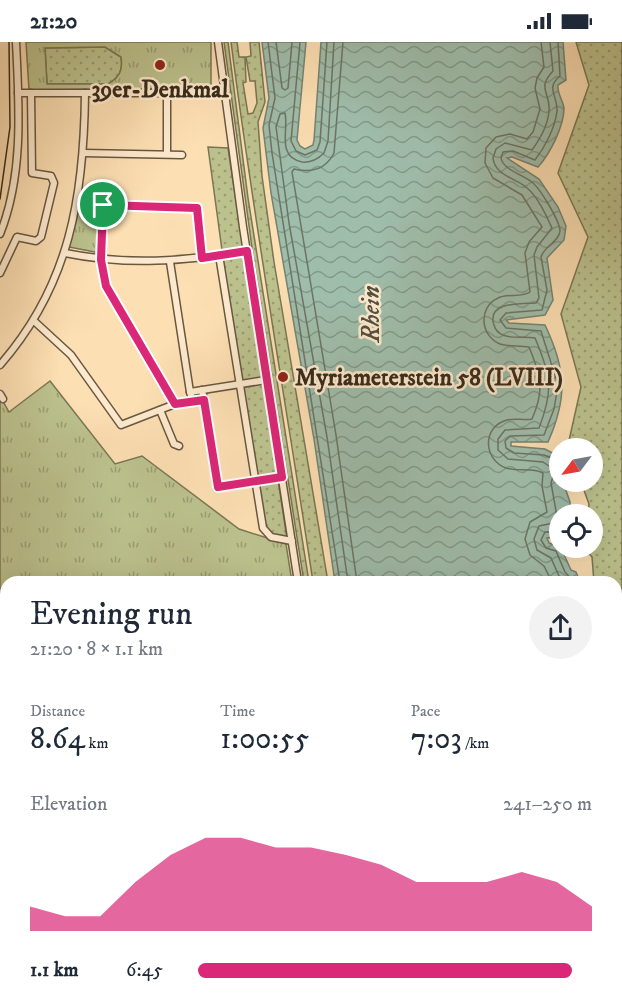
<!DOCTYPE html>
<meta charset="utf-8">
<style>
body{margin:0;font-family:"IM FELL DW Pica",serif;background:#f2f2f3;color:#1f2937;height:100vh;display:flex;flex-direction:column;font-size:22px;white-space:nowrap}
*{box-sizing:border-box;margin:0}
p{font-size:20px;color:#747a83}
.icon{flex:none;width:33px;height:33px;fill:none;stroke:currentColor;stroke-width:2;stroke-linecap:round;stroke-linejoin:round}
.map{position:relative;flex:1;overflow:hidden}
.drawer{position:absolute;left:0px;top:534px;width:622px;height:430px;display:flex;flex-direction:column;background:#fff;border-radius:18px 18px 0 0;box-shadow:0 6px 24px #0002}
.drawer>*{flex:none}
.needle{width:39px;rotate:238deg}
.fabs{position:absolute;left:549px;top:396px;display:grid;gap:12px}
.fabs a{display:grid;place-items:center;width:54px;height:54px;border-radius:50%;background:#fff;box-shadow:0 6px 24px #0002;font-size:30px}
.pin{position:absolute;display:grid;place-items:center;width:51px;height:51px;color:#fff;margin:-26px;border:3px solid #fff;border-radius:50%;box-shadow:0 2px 6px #0007}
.round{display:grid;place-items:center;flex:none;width:63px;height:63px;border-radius:32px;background:#f2f2f3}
.headline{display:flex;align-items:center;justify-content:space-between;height:102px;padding:0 30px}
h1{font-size:33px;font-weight:600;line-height:45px}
.figures{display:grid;grid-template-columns:repeat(3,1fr);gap:9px;height:102px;padding:6px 30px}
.figures div{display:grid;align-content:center}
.figures b{font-size:30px;font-weight:600}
.figures small{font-size:16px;font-weight:400}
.figures p{font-size:16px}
.chart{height:168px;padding:12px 30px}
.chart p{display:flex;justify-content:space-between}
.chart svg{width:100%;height:108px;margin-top:6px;fill:#db2777;opacity:.7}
ul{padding:0 30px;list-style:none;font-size:20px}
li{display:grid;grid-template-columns:96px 72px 1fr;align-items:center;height:45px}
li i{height:15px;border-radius:8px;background:#db2777}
.status{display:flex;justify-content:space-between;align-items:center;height:42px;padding:0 30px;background:#fff;direction:ltr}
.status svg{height:16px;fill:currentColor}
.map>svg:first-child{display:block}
</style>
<div class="status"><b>21:20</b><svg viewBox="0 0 49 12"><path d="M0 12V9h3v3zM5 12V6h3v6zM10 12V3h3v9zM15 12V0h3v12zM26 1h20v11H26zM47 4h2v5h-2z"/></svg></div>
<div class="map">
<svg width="622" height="964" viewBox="0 0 622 964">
<defs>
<pattern id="grass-dots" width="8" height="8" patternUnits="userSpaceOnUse" patternTransform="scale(1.5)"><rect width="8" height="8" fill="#bcc28e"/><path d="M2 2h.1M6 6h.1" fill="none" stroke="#9a9e73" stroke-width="1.8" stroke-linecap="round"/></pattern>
<pattern id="park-tufts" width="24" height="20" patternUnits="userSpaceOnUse" patternTransform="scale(1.5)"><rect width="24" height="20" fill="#bcc28e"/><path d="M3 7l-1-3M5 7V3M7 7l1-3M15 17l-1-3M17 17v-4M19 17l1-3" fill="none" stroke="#9a9e73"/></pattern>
<pattern id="water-waves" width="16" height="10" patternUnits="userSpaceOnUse" patternTransform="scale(1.5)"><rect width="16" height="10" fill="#9fbdab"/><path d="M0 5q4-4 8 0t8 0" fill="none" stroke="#839a8a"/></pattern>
</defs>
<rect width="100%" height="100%" fill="#fcdfb3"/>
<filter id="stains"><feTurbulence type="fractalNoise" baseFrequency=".00333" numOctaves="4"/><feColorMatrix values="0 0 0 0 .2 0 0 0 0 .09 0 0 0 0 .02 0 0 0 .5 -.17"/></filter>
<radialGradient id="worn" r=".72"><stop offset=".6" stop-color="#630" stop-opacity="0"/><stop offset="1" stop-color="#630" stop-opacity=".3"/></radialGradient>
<g fill="url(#grass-dots)" stroke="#7a7654" stroke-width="1.5">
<path d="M224 0H228L248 156 309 540H304L298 502 252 206Z"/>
<path d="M231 0H237L239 15H245L246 40 243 41 248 72 253 71 257 61 255 39H250L246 15 251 14 250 0H259L265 60 258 80 262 134 274 220 328 540H313C286 361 254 181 231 0Z"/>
<path d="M576 0H622V605L617 602 616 540H594L592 515 584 506H592V472H588L589 462 581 440H592V406H569L568 403 581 345 561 272 588 195 558 131 589 43Z"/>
<path d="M105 5 121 15C123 28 120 35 108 42H47L45 6Z"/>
<path d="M208 105 228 106 287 497 275 496 266 489 221 216 222 208Z"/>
</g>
<g fill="url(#park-tufts)" stroke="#7a7654" stroke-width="1.5" fill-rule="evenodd">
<path d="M26 0H211V46L29 48ZM105 5 121 15C123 28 120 35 108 42H47L45 6Z"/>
<path d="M83 162 102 165 100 211 69 205 79 166Z"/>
<path d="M50 339 115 422 142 414 239 487 286 502 292 540H6V911L0 905V354L9 370Z"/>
<path d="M58 959V958L135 959 99 962Z"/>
</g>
<g fill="url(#water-waves)" stroke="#768271" stroke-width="1.5">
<path d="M262 0H306L297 98 300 104 305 107 313 103 314 98 321 0H563L566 38 558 43C557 52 563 58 564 66 564 84 550 112 538 125L512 115 507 116 539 137 558 165 566 184 564 198 547 216 553 258 545 273 506 278 509 281 545 283C566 327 568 355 548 400H511V404L545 407 558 414 560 440H563L570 460V471L560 472 559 495 547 496 549 501 561 506 571 528 576 530 580 540H335L314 397 271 151 263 86 269 56Z"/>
<path d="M617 631 622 637V650L617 658 620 689 617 703Z"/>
<path d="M616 751 622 755V878L616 877Z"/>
<path d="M617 881 622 883V964H409L406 959 616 958Z"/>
</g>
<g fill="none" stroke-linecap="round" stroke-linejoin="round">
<g stroke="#6c7462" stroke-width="1.5">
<path d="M268 0 275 56 269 83 272 111 340 540"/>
<path d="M276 0 282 46 285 48 288 46 292 0"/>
<path d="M300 0 291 99 296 109 305 113 317 108 320 100 327 0"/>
<path d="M334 0 328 99 324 111C318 117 311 121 302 120 276 115 289 87 285 71L280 72 276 85 289 181 327 395 348 540"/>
<path d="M343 0 334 111C326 127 311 131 294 127L292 130 336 393 357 540"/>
<path d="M541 0 544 25 537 36 535 46 540 67 533 90 527 97 510 92 496 95 486 106 485 121 493 136 522 153 542 185 529 200 525 211 530 250C522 256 508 251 498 256 478 265 480 294 500 302 509 305 520 303 529 305 541 334 545 347 532 377 523 379 514 375 504 379 482 387 484 418 506 426 518 430 532 425 543 431L542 444 547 470 530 480 525 497 530 513 544 524 552 540"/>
<path d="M550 0 553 29C536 47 551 51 549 69 548 83 540 97 532 108L505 101 496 107 493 116C495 134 516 136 527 146 538 155 546 173 552 186L537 205 534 213 539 256 536 261C522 262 486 259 494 283 495 287 498 291 503 293 512 297 525 294 535 296 551 334 554 347 539 386L505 388 498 397V408L508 417 543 420 555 428 551 441 558 480 539 484 534 497 537 508 551 516 559 534 565 540"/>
<path d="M558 0 560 34C545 46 558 54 557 69 555 86 545 105 535 118L513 109 503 110 501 116C503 128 524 133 533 141 540 147 560 179 560 189 559 200 544 204 541 215L547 248 542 268 506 271 500 278 506 286 541 289 558 343 554 367 544 393 510 394 505 399 506 406 514 411 544 413 560 419"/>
<path d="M560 490H545L541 498 546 506 556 509 565 530 574 540"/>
</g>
<g stroke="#695740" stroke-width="9">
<g id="minor">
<path d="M218 0 243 185 298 540"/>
<path d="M167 50V111"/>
<path d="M18 51H225"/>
<path d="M84 111 182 113"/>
<path d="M78 159 103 163 197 166 203 216"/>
<path d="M0 192C24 132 19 63 16 0"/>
<path d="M65 211C129 224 183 219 247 209"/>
<path d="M219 213 263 486 271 495 292 499"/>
<path d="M101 218 103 163"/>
<path d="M103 218V233L109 251 175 362"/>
<path d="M170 220 190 350"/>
<path d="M0 231 17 195 36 199 41 195 54 141 51 134 32 131 31 51"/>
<path d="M34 279 71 313 121 383 175 362 204 358 202 348"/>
<path d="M0 323C70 243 84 154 85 51"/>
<path d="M0 352 3 357"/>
<path d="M191 353 190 350 266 338"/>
<path d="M204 358 218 445 282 435"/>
<path d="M160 368 174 402 179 404"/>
<path d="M0 927 6 933"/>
<path d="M34 958 45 964"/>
<path d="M339 958 340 964"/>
<path d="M145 964 150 958"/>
<path d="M152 964 161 958"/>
</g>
</g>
<use href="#minor" stroke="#fdeace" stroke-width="6"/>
<path stroke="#382a1a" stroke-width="1.5" d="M0 157 10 85 9 0"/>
</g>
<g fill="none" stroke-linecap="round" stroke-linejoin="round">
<g stroke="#fff" stroke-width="12">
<path id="route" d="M103 163 197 166 202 216 247 209 282 435 218 445 204 358 175 362 106 244 101 218Z"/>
</g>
<use href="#route" stroke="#db2777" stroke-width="8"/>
</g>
<g fill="#8f2418" stroke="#fdeace" stroke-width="2">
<circle cx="160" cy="23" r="6"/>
<circle cx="283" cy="335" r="6"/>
</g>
<g text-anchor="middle" stroke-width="5" stroke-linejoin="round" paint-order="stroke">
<g font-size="24" font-weight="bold" fill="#382a1a" stroke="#fdeace">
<text x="160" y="55">39er-Denkmal</text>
<text x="295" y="343" text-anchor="start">Myriameterstein 58 (LVIII)</text>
</g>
<g font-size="26" font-style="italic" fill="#524f3e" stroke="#fdeace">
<text transform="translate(370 272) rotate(-90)" y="9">Rhein</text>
</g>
</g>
<rect width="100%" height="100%" filter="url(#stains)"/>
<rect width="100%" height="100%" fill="url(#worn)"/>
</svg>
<div class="fabs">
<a><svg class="needle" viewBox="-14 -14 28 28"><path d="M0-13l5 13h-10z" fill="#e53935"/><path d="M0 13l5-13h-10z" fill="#747a83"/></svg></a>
<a><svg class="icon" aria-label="locate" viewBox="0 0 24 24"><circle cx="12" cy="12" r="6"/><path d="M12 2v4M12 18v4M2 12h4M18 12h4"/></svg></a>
</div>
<div class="pin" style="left:103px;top:163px;background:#1e9e55"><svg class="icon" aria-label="arrive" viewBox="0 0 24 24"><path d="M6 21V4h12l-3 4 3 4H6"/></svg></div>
<section class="drawer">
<div class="headline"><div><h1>Evening run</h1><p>21:20 · 8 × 1.1 km</p></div><a class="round"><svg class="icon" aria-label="share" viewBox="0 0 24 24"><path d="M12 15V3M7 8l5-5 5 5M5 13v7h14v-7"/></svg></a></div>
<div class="figures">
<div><p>Distance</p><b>8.64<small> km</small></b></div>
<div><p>Time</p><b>1:00:55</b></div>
<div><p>Pace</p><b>7:03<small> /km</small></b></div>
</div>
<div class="chart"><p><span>Elevation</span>241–250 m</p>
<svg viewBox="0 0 160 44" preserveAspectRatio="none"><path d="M0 44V34L10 38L20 38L30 24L40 13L50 6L60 6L70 10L80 10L90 13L100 17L110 24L120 24L130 24L140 20L150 24L160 34V44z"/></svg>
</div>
<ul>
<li><b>1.1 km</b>6:45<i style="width:95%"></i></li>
</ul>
</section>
</div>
